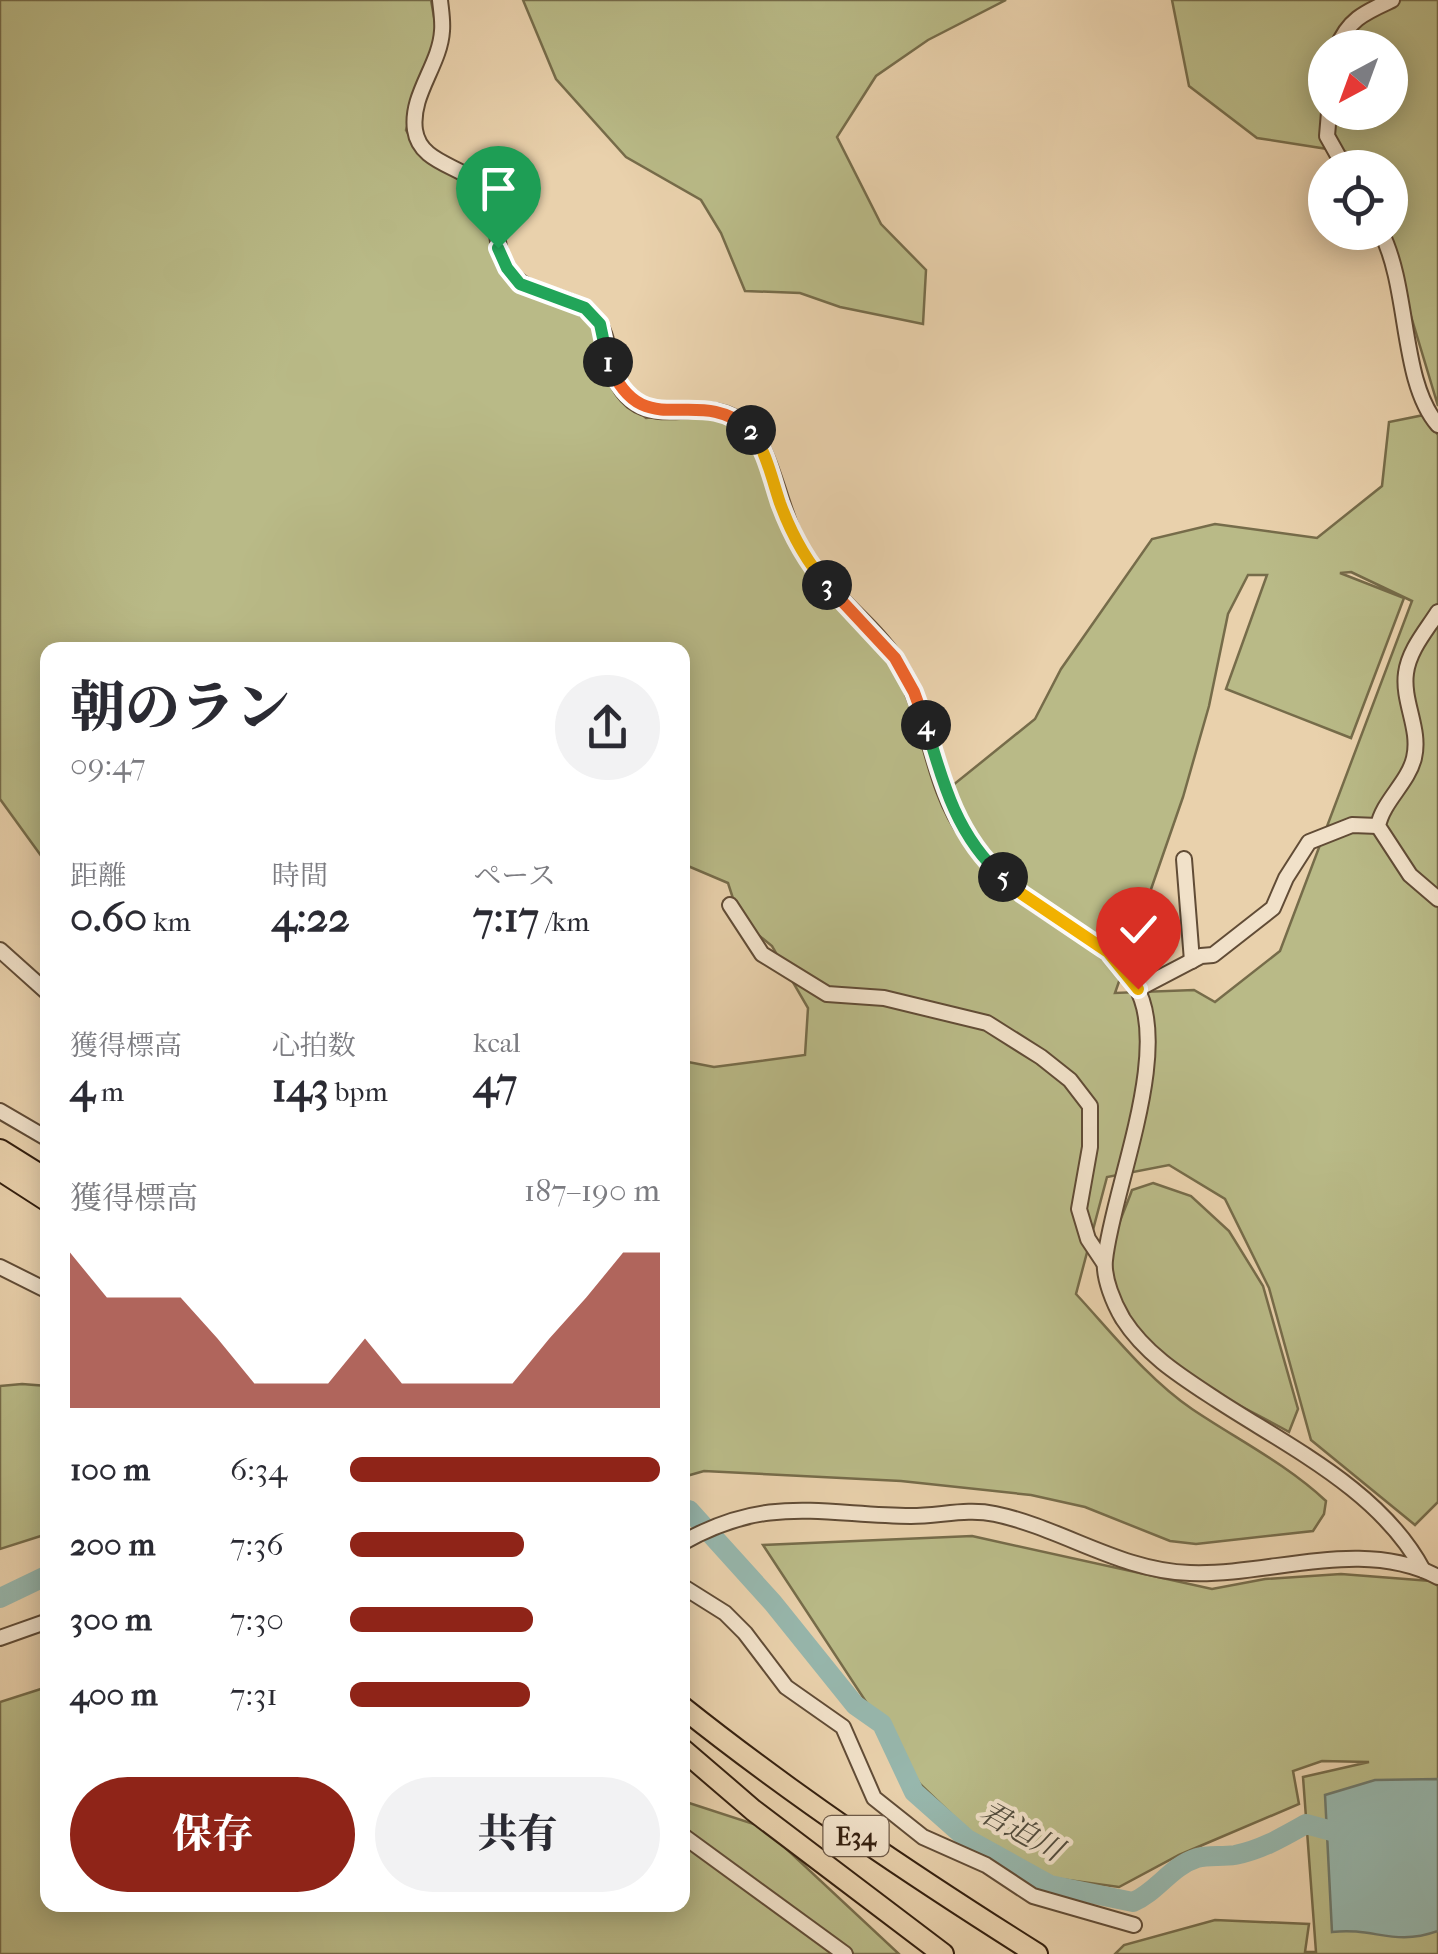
<!DOCTYPE html>
<html lang="ja">
<meta charset="utf-8">
<style>
body{margin:0;font-family:"IM FELL French Canon","Noto Serif JP",serif;background:#f2f2f3;color:#2b2b33;height:100vh;display:flex;flex-direction:column;font-size:38px;white-space:nowrap}
*{box-sizing:border-box;margin:0}
p{font-size:32px;color:#7c7c81}
.icon{flex:none;width:55px;height:55px;fill:none;stroke:currentColor;stroke-width:2;stroke-linecap:round;stroke-linejoin:round}
.map{position:relative;flex:1;overflow:hidden}
.details{position:absolute;left:40px;top:642px;width:650px;height:1270px;display:flex;flex-direction:column;background:#fff;border-radius:20px;box-shadow:0 5px 25px #0003}
.details>*{flex:none}
.needle{width:65px;rotate:221deg}
.buttons{position:absolute;left:1308px;top:30px;display:grid;gap:20px}
.buttons a{display:grid;place-items:center;width:100px;height:100px;border-radius:50%;background:#fff;box-shadow:0 5px 25px #0003;font-size:50px}
.pin{position:absolute;display:grid;place-items:center;width:85px;height:85px;color:#fff;margin:-102px -42px;border-radius:50% 50% 50% 0;rotate:-45deg;box-shadow:0 0 10px #0007}
.pin .icon{rotate:45deg}
.km{position:absolute;width:50px;height:50px;margin:-25px;border-radius:50%;background:#222;color:#fff;font-size:28px;line-height:50px;text-align:center}
.round{display:grid;place-items:center;flex:none;width:105px;height:105px;border-radius:52px;background:#f2f2f3}
.summary{display:flex;align-items:center;justify-content:space-between;height:170px;padding:0 30px}
h1{font-size:55px;font-weight:800;line-height:75px}
.stats{display:grid;grid-template-columns:repeat(3,1fr);gap:15px;height:170px;padding:10px 30px}
.stats div{display:grid;align-content:center}
.stats b{font-size:42px;font-weight:800}
.stats small{font-size:28px;font-weight:400}
.stats p{font-size:28px}
.chart{height:280px;padding:20px 30px}
.chart p{display:flex;justify-content:space-between}
.chart svg{width:100%;height:180px;margin-top:10px;fill:#8f2418;opacity:.7}
.cta{display:flex;gap:20px;margin-top:auto;padding:20px 30px}
.cta a{flex:1;height:115px;border-radius:60px;background:#8f2418;color:#fff;font-size:40px;font-weight:800;line-height:115px;text-align:center}
.cta a+a{background:#f2f2f3;color:#2b2b33}
ul{padding:0 30px;list-style:none;font-size:32px}
li{display:grid;grid-template-columns:160px 120px 1fr;align-items:center;height:75px}
li i{height:25px;border-radius:12px;background:#8f2418}
.map>svg:first-child{display:block}
</style>
<div class="map">
<svg width="1438" height="1954" viewBox="0 0 1438 1954">
<rect width="100%" height="100%" fill="#e9d1ac"/>
<filter id="stains"><feTurbulence type="fractalNoise" baseFrequency=".002" numOctaves="4"/><feColorMatrix values="0 0 0 0 .2 0 0 0 0 .09 0 0 0 0 .02 0 0 0 .5 -.17"/></filter>
<radialGradient id="worn" r=".72"><stop offset=".6" stop-color="#630" stop-opacity="0"/><stop offset="1" stop-color="#630" stop-opacity=".3"/></radialGradient>
<g fill="#b9ba87" stroke="#766c4a" stroke-width="2.5" fill-rule="evenodd">
<path d="M0 0H431L437 34 406 130 422 157 468 183 486 210 498 266 516 290 579 313 599 335 607 375 615 392 646 418C680 415 721 406 747 435 769 460 778 517 794 548 816 592 859 621 888 659 916 696 927 750 942 794L1035 719 1061 669 1152 539 1215 524 1317 538 1382 486 1389 422 1424 415 1438 435V1502L1415 1525 1311 1440 1269 1288 1225 1199 1169 1165 1107 1177 1076 1294C1112 1333 1148 1379 1192 1409 1238 1440 1285 1463 1326 1501L1324 1514 1313 1531 1196 1544 1170 1541 1085 1507 1031 1495 901 1481 704 1471 683 1477V1061L714 1067 805 1055 808 1008 772 946 740 920 728 883 688 866 683 871 682 650H48L47 864 0 799ZM1351 572 1412 601 1280 951 1215 1002 1194 990 1115 993 1183 797 1209 706 1228 614 1248 575H1267L1226 689 1351 738 1404 598 1340 573Z"/>
<path d="M523 0H1006L928 40 876 76 837 137 881 224 926 270 923 324 840 307 800 293 745 291 721 233 701 200 626 157 556 79Z"/>
<path d="M1172 0H1438V406L1386 233 1390 232V168L1355 167 1346 152 1257 138 1189 86ZM1325 48H1390V112H1325Z"/>
<path d="M1153 1183 1191 1196 1229 1231 1263 1286 1298 1409 1289 1432C1220 1393 1109 1351 1111 1256 1112 1236 1125 1210 1132 1190Z"/>
<path d="M22 1384 47 1386V1534L0 1549V1386Z"/>
<path d="M972 1536 1212 1589 1265 1579 1341 1574 1431 1581 1438 1586V1954H1115L1124 1945 1215 1920 1309 1924 1305 1952H1316L1303 1777 1369 1762 1322 1761 1293 1771 1299 1804 1179 1855 1119 1887 1053 1878 969 1831 920 1784 763 1545Z"/>
<path d="M47 1687 48 1905H682L683 1801 763 1827 899 1954H0V1702Z"/>
</g>
<path fill="#97b7ad" stroke="#6f7a6d" stroke-width="2.5" d="M1438 1779V1931C1393 1947 1375 1927 1332 1932L1325 1795 1375 1780Z"/>
<g fill="none" stroke-linecap="round" stroke-linejoin="round">
<g stroke="#97b7ad" stroke-width="20">
<path d="M682 1514 689 1510 773 1603 855 1705 882 1724 914 1792 967 1839 1050 1885 1133 1902C1157 1892 1171 1866 1197 1858 1207 1855 1223 1857 1235 1855 1261 1850 1283 1837 1306 1824L1354 1837"/>
<path d="M0 1598 48 1575"/>
</g>
<g stroke="#614c36" stroke-width="18">
<g id="minor">
<path d="M440 0C441 10 443 21 442 31 440 65 410 95 415 130 420 165 464 165 484 189 502 211 491 243 507 268 527 299 570 291 595 318 615 340 603 377 632 401 666 427 712 391 749 428 770 449 782 512 797 542 821 590 869 618 897 661 931 714 930 784 967 834 984 857 1000 878 1023 895 1061 924 1110 943 1135 985 1174 1049 1112 1190 1105 1260 1103 1278 1114 1304 1123 1319 1146 1355 1182 1377 1217 1400 1289 1447 1381 1491 1423 1570"/>
<path d="M1337 48C1348 19 1366 12 1392 0"/>
<path d="M1329 112 1327 136 1345 168"/>
<path d="M1381 232C1410 289 1400 381 1438 425"/>
<path d="M1438 612C1426 631 1409 650 1406 673 1402 702 1421 729 1414 758 1408 783 1383 801 1378 826L1410 875 1438 899"/>
<path d="M1184 859 1192 961"/>
<path d="M730 905 762 954 827 994 884 998 987 1023 1041 1057 1070 1080 1090 1106V1147L1079 1209 1088 1239 1104 1263"/>
<path d="M0 950 48 993"/>
<path d="M1138 989 1201 956 1213 955 1273 908 1286 878 1309 842 1352 825 1378 826"/>
<path d="M0 1111 48 1139"/>
<path d="M0 1267 48 1291"/>
<path d="M682 1543C767 1494 822 1515 911 1516 940 1516 967 1508 995 1514 1062 1528 1120 1571 1190 1573 1271 1576 1361 1537 1438 1577"/>
<path d="M682 1586 725 1613 745 1633 786 1687 843 1727 874 1798 923 1837 986 1865 1033 1896 1134 1925"/>
<path d="M0 1638 48 1621"/>
<path d="M682 1835 845 1954"/>
</g>
</g>
<g stroke="#341f0e" stroke-width="24">
<g id="highway">
<path d="M0 1150 48 1180"/>
<path d="M0 1170 48 1201"/>
<path d="M682 1707C795 1797 915 1877 1037 1954"/>
<path d="M682 1749 753 1810 943 1954"/>
</g>
</g>
<use href="#minor" stroke="#f1e1c9" stroke-width="14"/>
<use href="#highway" stroke="#e9d1ac" stroke-width="20"/>
</g>
<g fill="none" stroke-linecap="round" stroke-linejoin="round">
<g stroke="#fff" stroke-width="20">
<path id="split-1" d="M498 248 507 268 520 284 585 308 600 324 608 362"/>
</g>
<g stroke="#fff" stroke-width="20">
<path id="split-2" d="M608 362C643 448 695 381 751 430"/>
</g>
<g stroke="#fff" stroke-width="20">
<path id="split-3" d="M751 430C766 451 772 479 780 503 791 533 806 561 827 585"/>
</g>
<g stroke="#fff" stroke-width="20">
<path id="split-4" d="M827 585 895 658 914 692 926 725"/>
</g>
<g stroke="#fff" stroke-width="20">
<path id="split-5" d="M926 725C942 781 957 837 1003 877"/>
</g>
<g stroke="#fff" stroke-width="20">
<path id="split-6" d="M1003 877 1022 894 1108 952 1138 989"/>
</g>
<use href="#split-1" stroke="#22a559" stroke-width="12"/>
<use href="#split-2" stroke="#f0652b" stroke-width="12"/>
<use href="#split-3" stroke="#f5b400" stroke-width="12"/>
<use href="#split-4" stroke="#f0652b" stroke-width="12"/>
<use href="#split-5" stroke="#22a559" stroke-width="12"/>
<use href="#split-6" stroke="#f5b400" stroke-width="12"/>
</g>
<g text-anchor="middle" stroke-width="8" stroke-linejoin="round" paint-order="stroke">
<rect fill="#f1e1c9" stroke="#6d5946" stroke-width="2.5" x="823.5" y="1816" width="65" height="40" rx="8"/>
<g font-size="25" font-weight="bold" fill="#341f0e">
<text x="856" y="1845">E34</text>
</g>
<g font-size="30" font-style="italic" fill="#524d3e" stroke="#f1e1c9">
<text transform="translate(1021 1831) rotate(29)" y="10">君迫川</text>
</g>
</g>
<rect width="100%" height="100%" filter="url(#stains)"/>
<rect width="100%" height="100%" fill="url(#worn)"/>
</svg>
<div class="buttons">
<a><svg class="needle" viewBox="-14 -14 28 28"><path d="M0-13l5 13h-10z" fill="#e53935"/><path d="M0 13l5-13h-10z" fill="#7c7c81"/></svg></a>
<a><svg class="icon" aria-label="locate" viewBox="0 0 24 24"><circle cx="12" cy="12" r="6"/><path d="M12 2v4M12 18v4M2 12h4M18 12h4"/></svg></a>
</div>
<div class="pin" style="left:498px;top:248px;background:#1e9e55"><svg class="icon" aria-label="arrive" viewBox="0 0 24 24"><path d="M6 21V4h12l-3 4 3 4H6"/></svg></div>
<div class="pin" style="left:1138px;top:989px;background:#d93025"><svg class="icon" aria-label="check" viewBox="0 0 24 24"><path d="M5 12l5 5 9-10"/></svg></div>
<b class="km" style="left:608px;top:362px">1</b>
<b class="km" style="left:751px;top:430px">2</b>
<b class="km" style="left:827px;top:585px">3</b>
<b class="km" style="left:926px;top:725px">4</b>
<b class="km" style="left:1003px;top:877px">5</b>
<section class="details">
<div class="summary"><div><h1>朝のラン</h1><p>09:47</p></div><a class="round"><svg class="icon" aria-label="share" viewBox="0 0 24 24"><path d="M12 15V3M7 8l5-5 5 5M5 13v7h14v-7"/></svg></a></div>
<div class="stats">
<div><p>距離</p><b>0.60<small> km</small></b></div>
<div><p>時間</p><b>4:22</b></div>
<div><p>ペース</p><b>7:17<small> /km</small></b></div>
</div>
<div class="stats">
<div><p>獲得標高</p><b>4<small> m</small></b></div>
<div><p>心拍数</p><b>143<small> bpm</small></b></div>
<div><p>kcal</p><b>47</b></div>
</div>
<div class="chart"><p><span>獲得標高</span>187–190 m</p>
<svg viewBox="0 0 160 44" preserveAspectRatio="none"><path d="M0 44V6L10 17L20 17L30 17L40 27L50 38L60 38L70 38L80 27L90 38L100 38L110 38L120 38L130 27L140 17L150 6L160 6V44z"/></svg>
</div>
<ul>
<li><b>100 m</b>6:34<i style="width:100%"></i></li>
<li><b>200 m</b>7:36<i style="width:56%"></i></li>
<li><b>300 m</b>7:30<i style="width:59%"></i></li>
<li><b>400 m</b>7:31<i style="width:58%"></i></li>
</ul>
<div class="cta"><a>保存</a><a>共有</a></div>
</section>
</div>
